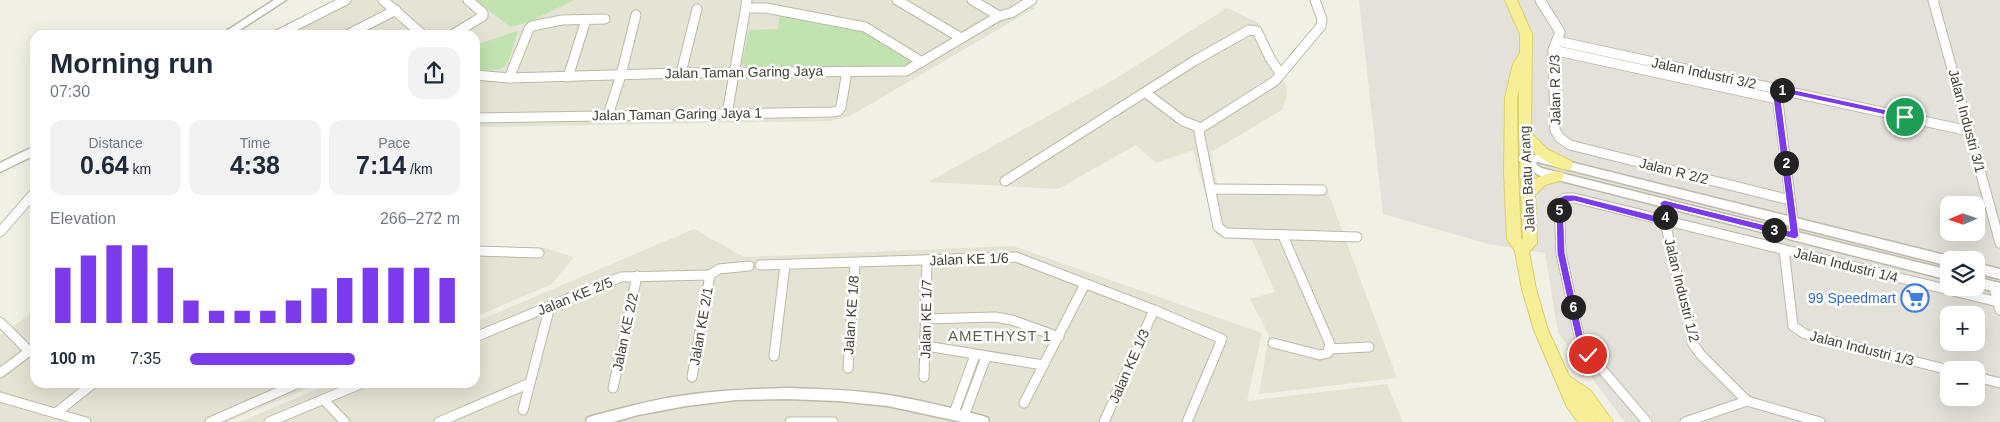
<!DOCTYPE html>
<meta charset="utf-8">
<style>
body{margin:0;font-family:Helvetica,sans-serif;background:#f2f2f3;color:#1f2937;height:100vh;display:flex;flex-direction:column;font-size:19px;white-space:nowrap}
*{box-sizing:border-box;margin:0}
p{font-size:16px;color:#747a83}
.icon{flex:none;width:28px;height:28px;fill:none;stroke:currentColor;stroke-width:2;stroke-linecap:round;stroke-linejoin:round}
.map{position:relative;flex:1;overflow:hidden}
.details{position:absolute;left:30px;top:30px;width:450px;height:358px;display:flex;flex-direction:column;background:#fff;border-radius:15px;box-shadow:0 5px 20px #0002}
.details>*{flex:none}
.needle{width:32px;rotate:268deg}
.buttons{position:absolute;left:1940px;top:196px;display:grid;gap:10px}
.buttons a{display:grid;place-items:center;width:45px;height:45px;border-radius:10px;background:#fff;box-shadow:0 5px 20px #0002;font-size:25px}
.pin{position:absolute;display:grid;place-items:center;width:42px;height:42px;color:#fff;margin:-21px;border:2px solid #fff;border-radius:50%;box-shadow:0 1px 5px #0007}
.km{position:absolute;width:25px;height:25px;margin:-12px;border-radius:50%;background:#222;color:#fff;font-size:14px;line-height:25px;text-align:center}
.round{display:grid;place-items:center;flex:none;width:52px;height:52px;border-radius:15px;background:#f2f2f3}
.headline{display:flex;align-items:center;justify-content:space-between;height:85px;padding:0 20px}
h1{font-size:28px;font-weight:700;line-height:38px}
.stats{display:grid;grid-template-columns:repeat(3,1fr);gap:8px;height:85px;padding:5px 20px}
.stats div{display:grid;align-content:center;border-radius:12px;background:#f2f2f3;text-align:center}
.stats b{font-size:25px;font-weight:700}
.stats small{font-size:14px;font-weight:400}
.stats p{font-size:14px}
.chart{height:140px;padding:10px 20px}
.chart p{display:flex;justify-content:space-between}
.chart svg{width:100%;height:90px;margin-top:5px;stroke:#7c3aed;stroke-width:6}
ul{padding:0 20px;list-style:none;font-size:16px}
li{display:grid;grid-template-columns:80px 60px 1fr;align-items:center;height:38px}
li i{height:12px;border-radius:6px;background:#7c3aed}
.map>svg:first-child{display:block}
</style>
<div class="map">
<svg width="2000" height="422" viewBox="0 0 2000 422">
<rect width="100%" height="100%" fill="#f1f0e5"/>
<g fill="#e5e3d3">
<path d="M338 0H1020L1035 8 850 116 830 121 475 127V35H270Z"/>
<path d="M1227 8 1259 23 1287 88 1286 98 1282 110 1211 152 1217 184H1325L1397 378 1259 394 1269 335 1250 299 1275 292 1252 240 1226 238 1216 233 1193 150 1156 163 1136 145 1058 189 928 182 1115 79Z"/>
<path d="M694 229 744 257 1013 246 1262 333 1247 401 1387 384 1403 422H239L332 383 475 382V322Z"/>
<path d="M475 247 545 248 574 257 552 284 475 317Z"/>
<path d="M35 311V382L321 383 227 422H0V335Z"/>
</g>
<path fill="#e3e1da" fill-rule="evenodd" d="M1359 0H2000V422H1625L1558 333 1545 253 1489 244 1383 214ZM1949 205H1976V232H1949ZM1949 260H1976V288H1949ZM1949 315H1976V342H1949ZM1949 370H1976V398H1949Z"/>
<g fill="#c1e3b0">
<path d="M476 0H574L529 22 510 27Z"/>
<path d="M780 14 865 32 911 62 906 66 747 67 742 63 749 30 778 29Z"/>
<path d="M518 31C507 62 513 75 475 69V45Z"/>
</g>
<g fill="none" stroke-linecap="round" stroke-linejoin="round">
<g stroke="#bcb9a8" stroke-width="11">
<g id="minor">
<path d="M383 0 423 35"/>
<path d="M897 0 961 38"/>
<path d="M972 0 999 16"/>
<path d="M1315 0 1322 19 1321 26 1275 81 1201 128 1199 132 1218 227 1226 233 1357 237"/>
<path d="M1540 0 1560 32 1553 50 1555 130 1560 138 1570 145 1790 200"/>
<path d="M1933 0 2000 243"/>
<path d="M747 8H766L865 27 922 62"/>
<path d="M277 35 346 0"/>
<path d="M347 35 396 10"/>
<path d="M452 35 483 16V13L468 0"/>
<path d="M1557 41 1969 131"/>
<path d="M1553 50 1777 99"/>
<path d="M681 73 697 9"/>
<path d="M475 75 509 78 681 73 906 71 999 16 1011 13 1032 0"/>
<path d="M568 77 586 20"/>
<path d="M509 78 529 29 532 26 562 20 605 19"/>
<path d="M1146 93 1183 121 1201 128"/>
<path d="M1777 94 1795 236"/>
<path d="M727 114 747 0"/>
<path d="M608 115 621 75 636 15"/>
<path d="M475 118 832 112 838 111 841 107 847 71"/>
<path d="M1005 181 1194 61 1249 30 1257 31 1270 58 1280 73"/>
<path d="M1212 189 1322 190"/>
<path d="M1664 203 1665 222 1693 344 1701 355 1747 401 1820 422"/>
<path d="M0 232 35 192"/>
<path d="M1784 250 1793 326 1805 334 1949 370"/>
<path d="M475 251 539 253"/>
<path d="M760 265 1016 257 1154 310 1222 339 1187 422"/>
<path d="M710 275 719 269 749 266"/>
<path d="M1994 287 2000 310"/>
<path d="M925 319 995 317 1012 320 1059 337"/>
<path d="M0 322 29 351"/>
<path d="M475 337 621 277 710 275"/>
<path d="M1273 343 1320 355 1328 353 1330 344 1283 236"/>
<path d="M926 346 1043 365"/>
<path d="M1329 349 1369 347"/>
<path d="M774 356 785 265"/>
<path d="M848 368 855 263"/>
<path d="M0 373 35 347"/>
<path d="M692 377 710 275"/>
<path d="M924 377 927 261"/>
<path d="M1976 377 2000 383"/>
<path d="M613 388 637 276"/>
<path d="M0 397 86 422"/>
<path d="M324 400 345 422"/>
<path d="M1024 403 1085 284"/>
<path d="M523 410 550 306"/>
<path d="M56 413 95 382"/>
<path d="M954 413 975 355"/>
<path d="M964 416 986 357"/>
<path d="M210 422 301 382"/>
<path d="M269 422 365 382"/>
<path d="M439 422 530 383"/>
<path d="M790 422H833"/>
<path d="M1104 422 1154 310"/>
<path d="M1647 422 1581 345 1561 253 1559 202 1565 198H1574L1998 302"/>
<path d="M1685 422 1747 401"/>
</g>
</g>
<g stroke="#bcb9a8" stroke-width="3">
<g id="tertiary">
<path d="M274 0H286L232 35H220Z"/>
<path d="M35 146V155L0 172V163Z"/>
<path d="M1538 154 1949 256 1954 260H1949V266L1538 162 1535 163 1541 168 1949 270V280L1538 175 1520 161 1521 158Z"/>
<path d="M1976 263 2000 269V279L1976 273Z"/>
<path d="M1976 277 2000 283V293L1976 287Z"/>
<path d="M787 388C821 389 855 390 888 395 920 400 952 408 983 416L988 418 989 422H962L888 406 838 401 787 399 736 400 686 406 638 415 613 422H586L587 418 592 416C623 408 654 399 687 395 720 390 753 389 787 388Z"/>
</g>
</g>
<g stroke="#dad069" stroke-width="2">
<path id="primary" d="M1505 0H1517L1532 34 1531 133 1547 149 1571 161 1573 165 1571 169C1559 172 1540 158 1532 150L1534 179 1552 172H1562L1564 176 1562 180 1545 185 1535 195 1537 243 1529 252 1536 289 1548 330 1569 376 1591 391 1613 422H1596L1594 420 1595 422H1578L1567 407 1534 330 1522 289 1515 251 1507 239 1504 172 1505 98 1513 64 1520 53V34ZM1519 90V134L1523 240 1521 238 1518 172 1517 98Z"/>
</g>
<use href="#minor" stroke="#fff" stroke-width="9"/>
<use href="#tertiary" fill="#fff" fill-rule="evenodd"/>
<use href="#primary" fill="#f7ef98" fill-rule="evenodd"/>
</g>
<path fill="#7c3aed" stroke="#fff" d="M1776 86 1905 114 1909 117 1905 119 1780 92 1799 236 1795 239 1668 207 1669 222 1665 225 1574 201 1563 203 1565 253 1585 344 1592 355 1588 359 1584 358 1577 345 1557 253 1556 199 1565 195H1574L1661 217 1660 203 1664 200 1790 231 1772 89Z"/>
<defs>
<g id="supermarket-ring" transform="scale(1.4375)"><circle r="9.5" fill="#fff" stroke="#3f7fe0" stroke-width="1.5"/><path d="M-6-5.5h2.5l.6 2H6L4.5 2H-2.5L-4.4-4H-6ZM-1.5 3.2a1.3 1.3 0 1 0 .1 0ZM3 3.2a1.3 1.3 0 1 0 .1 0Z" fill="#3f7fe0"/></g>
</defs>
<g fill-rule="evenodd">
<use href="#supermarket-ring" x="1915" y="298"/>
</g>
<g text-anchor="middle" stroke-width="5" stroke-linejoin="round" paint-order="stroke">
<g font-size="14" fill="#434035" stroke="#fff">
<text transform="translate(744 72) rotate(-1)" y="5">Jalan Taman Garing Jaya</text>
<text transform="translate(1704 73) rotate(12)" y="5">Jalan Industri 3/2</text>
<text transform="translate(1555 90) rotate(-91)" y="5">Jalan R 2/3</text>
<text transform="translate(677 114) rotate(-1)" y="5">Jalan Taman Garing Jaya 1</text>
<text transform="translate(1967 121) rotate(75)" y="5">Jalan Industri 3/1</text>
<text transform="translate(1674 171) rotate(14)" y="5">Jalan R 2/2</text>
<text transform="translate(1527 179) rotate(-93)" y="5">Jalan Batu Arang</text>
<text transform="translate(969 259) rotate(-2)" y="5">Jalan KE 1/6</text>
<text transform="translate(1846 265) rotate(14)" y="5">Jalan Industri 1/4</text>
<text transform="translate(1682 290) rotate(76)" y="5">Jalan Industri 1/2</text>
<text transform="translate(575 296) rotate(-22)" y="5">Jalan KE 2/5</text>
<text transform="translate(851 315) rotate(-86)" y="5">Jalan KE 1/8</text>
<text transform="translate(926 319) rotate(-89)" y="5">Jalan KE 1/7</text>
<text transform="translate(701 326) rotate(-80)" y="5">Jalan KE 2/1</text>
<text transform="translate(625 332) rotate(-78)" y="5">Jalan KE 2/2</text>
<text transform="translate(1862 348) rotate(14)" y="5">Jalan Industri 1/3</text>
<text transform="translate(1129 366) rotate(-66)" y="5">Jalan KE 1/3</text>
</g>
<g font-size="14" fill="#366cbe" stroke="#fff" text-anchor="end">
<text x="1896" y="303">99 Speedmart</text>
</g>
<g font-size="15" letter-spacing="1" fill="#65604d" stroke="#fff">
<text x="1000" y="341">AMETHYST 1</text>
</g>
</g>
</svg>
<div class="buttons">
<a><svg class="needle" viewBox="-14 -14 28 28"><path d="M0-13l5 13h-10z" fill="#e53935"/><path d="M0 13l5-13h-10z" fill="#747a83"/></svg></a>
<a><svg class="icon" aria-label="layers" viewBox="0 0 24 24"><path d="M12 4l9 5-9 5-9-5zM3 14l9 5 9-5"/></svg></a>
<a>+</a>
<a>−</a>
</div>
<div class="pin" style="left:1905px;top:117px;background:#1e9e55"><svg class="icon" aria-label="arrive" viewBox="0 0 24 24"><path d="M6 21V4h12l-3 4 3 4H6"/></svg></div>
<div class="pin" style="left:1588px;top:355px;background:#d93025"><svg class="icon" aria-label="check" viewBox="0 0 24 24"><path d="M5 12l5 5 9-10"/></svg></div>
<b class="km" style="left:1782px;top:90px">1</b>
<b class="km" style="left:1786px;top:163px">2</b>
<b class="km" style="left:1774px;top:230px">3</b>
<b class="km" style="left:1665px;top:217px">4</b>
<b class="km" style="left:1559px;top:210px">5</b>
<b class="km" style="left:1573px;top:307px">6</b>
<section class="details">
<div class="headline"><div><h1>Morning run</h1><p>07:30</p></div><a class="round"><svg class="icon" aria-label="share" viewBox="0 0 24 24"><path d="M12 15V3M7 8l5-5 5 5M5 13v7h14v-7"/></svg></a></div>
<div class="stats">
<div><p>Distance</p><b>0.64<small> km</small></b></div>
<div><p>Time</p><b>4:38</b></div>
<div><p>Pace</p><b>7:14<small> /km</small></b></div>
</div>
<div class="chart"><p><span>Elevation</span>266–272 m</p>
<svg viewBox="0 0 160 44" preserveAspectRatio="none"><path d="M5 44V17M15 44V11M25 44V6M35 44V6M45 44V17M55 44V33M65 44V38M75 44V38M85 44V38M95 44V33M105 44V27M115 44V22M125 44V17M135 44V17M145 44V17M155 44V22"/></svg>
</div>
<ul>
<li><b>100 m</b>7:35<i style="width:61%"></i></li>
</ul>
</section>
</div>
